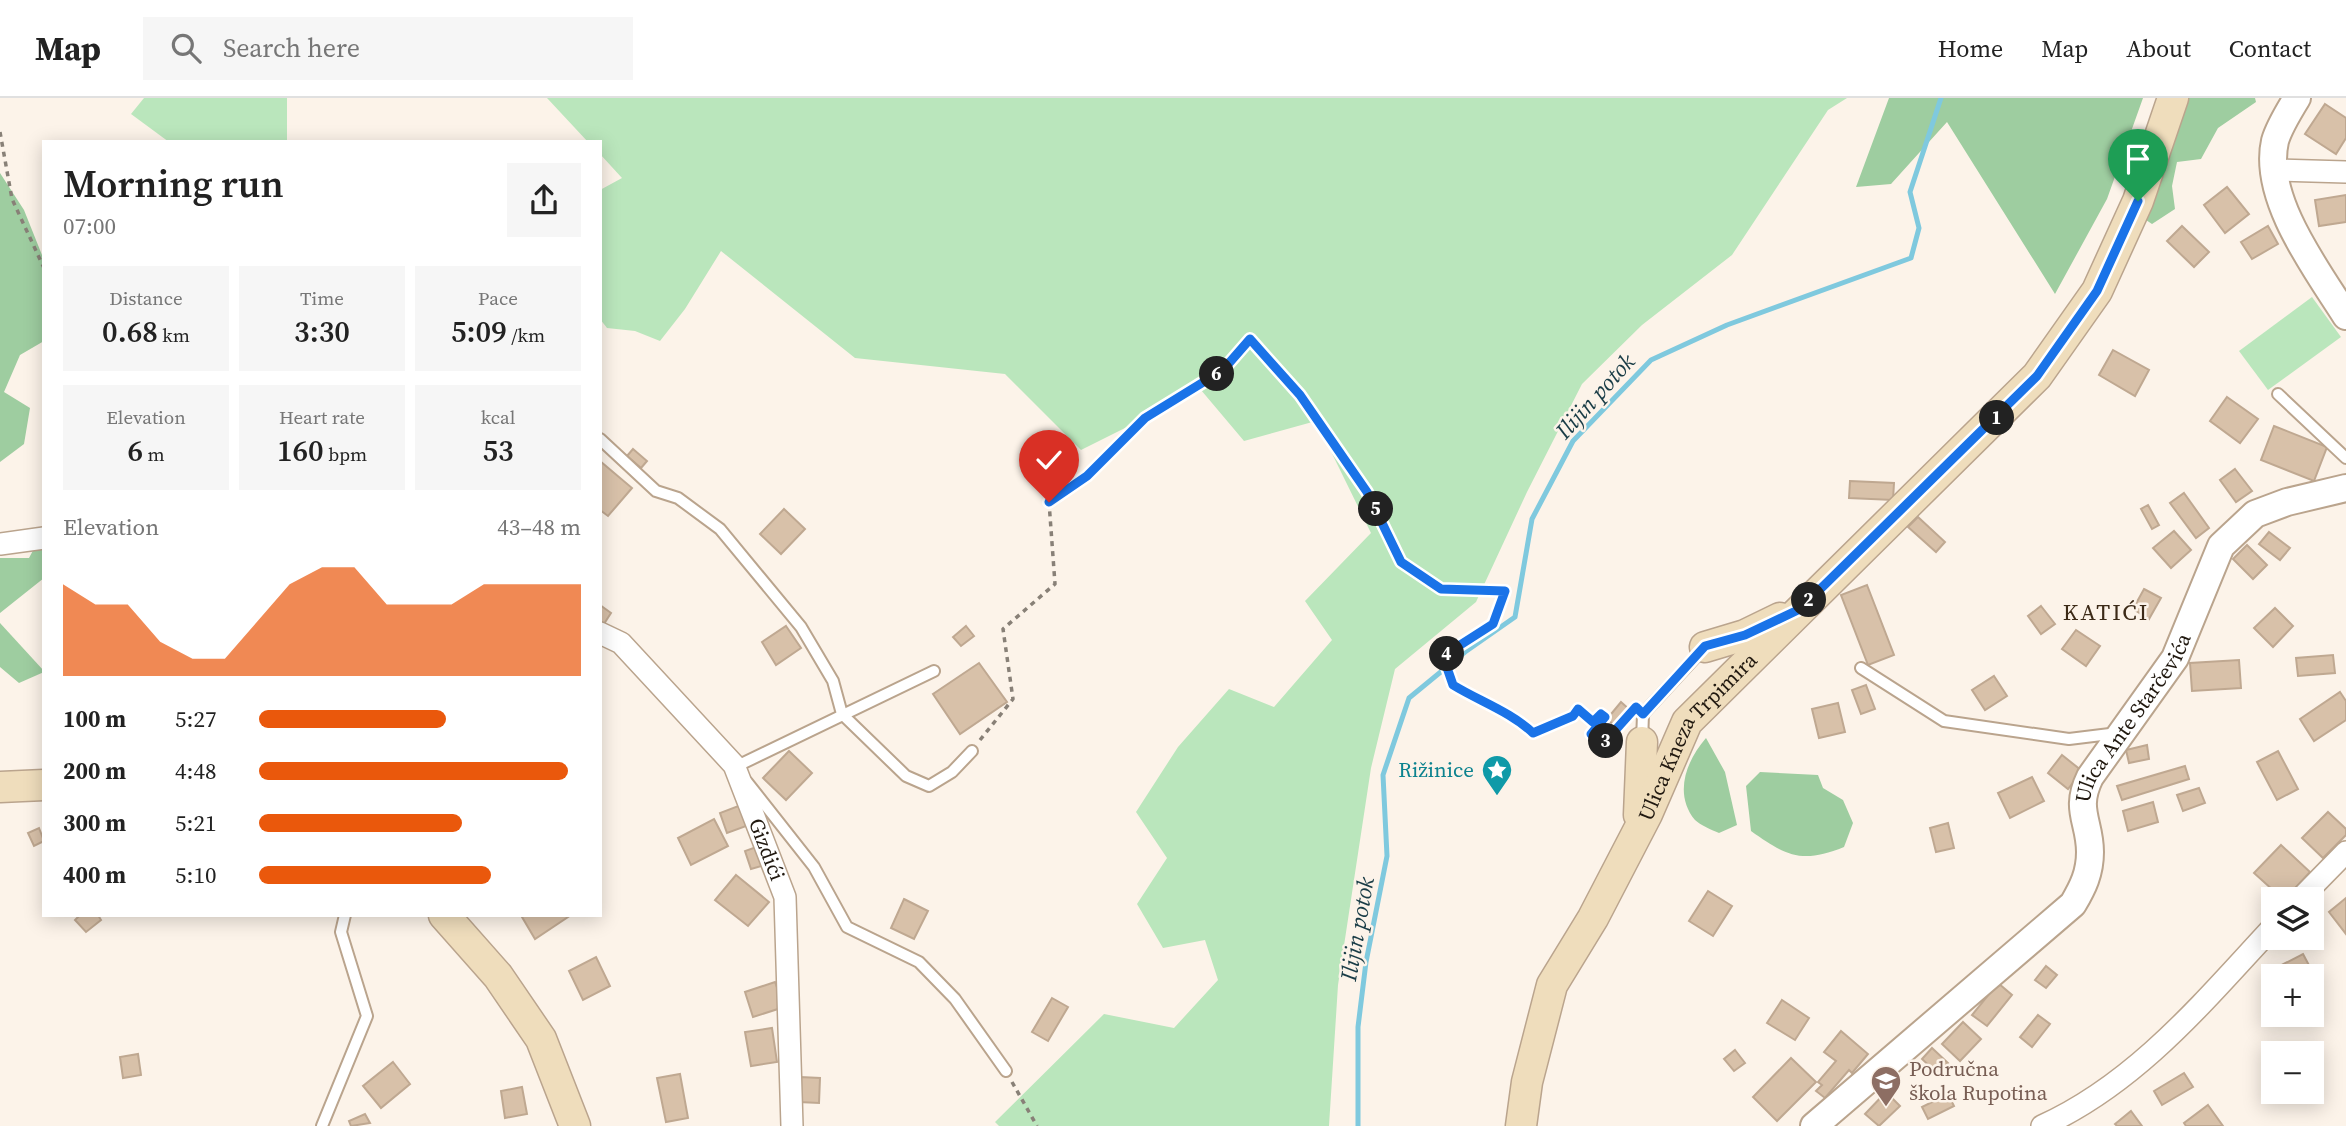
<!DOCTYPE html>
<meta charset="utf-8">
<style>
body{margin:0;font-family:"Source Serif 4",serif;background:#f6f6f6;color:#222;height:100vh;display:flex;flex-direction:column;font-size:26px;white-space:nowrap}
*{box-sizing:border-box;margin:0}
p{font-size:23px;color:#767676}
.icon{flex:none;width:38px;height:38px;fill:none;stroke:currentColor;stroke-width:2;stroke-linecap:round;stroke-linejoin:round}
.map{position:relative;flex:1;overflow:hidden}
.side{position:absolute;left:42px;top:42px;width:560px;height:777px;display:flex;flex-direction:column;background:#fff;border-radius:0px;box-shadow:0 4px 18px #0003}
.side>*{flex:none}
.controls{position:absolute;left:2261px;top:789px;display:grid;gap:14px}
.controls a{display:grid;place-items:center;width:63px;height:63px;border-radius:0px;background:#fff;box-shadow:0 4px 18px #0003;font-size:35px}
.pin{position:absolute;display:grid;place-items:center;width:60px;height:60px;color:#fff;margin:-72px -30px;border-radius:50% 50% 50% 0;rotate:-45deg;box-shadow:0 0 7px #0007}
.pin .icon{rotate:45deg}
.km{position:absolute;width:35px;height:35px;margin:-18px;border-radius:50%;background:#222;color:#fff;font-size:19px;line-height:35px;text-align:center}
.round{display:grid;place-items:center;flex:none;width:74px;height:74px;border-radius:0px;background:#f6f6f6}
.summary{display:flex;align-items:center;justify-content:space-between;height:119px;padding:0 21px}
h1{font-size:38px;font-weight:600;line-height:52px}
.stats{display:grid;grid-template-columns:repeat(3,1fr);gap:10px;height:119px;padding:7px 21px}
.stats div{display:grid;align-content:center;border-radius:0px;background:#f6f6f6;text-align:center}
.stats b{font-size:30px;font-weight:600}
.stats small{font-size:19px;font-weight:400}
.stats p{font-size:19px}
.chart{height:196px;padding:14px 21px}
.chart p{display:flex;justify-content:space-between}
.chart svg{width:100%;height:126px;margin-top:7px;fill:#ea580c;opacity:.7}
ul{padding:0 21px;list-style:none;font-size:23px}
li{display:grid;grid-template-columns:112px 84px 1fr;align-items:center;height:52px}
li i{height:18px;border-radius:9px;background:#ea580c}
header{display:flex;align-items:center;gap:42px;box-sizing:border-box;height:98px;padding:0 35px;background:#fff;border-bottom:2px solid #e0e0e0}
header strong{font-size:33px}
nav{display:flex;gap:38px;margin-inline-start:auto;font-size:24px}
.search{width:490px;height:63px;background:#f6f6f6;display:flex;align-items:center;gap:18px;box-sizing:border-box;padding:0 24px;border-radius:0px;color:#767676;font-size:26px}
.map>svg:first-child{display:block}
</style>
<header>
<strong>Map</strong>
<div class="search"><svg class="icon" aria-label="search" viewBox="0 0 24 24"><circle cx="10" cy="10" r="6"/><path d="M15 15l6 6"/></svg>Search here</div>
<nav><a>Home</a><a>Map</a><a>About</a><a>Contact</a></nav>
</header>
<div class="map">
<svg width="2346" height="1028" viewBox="0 0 2346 1028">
<rect width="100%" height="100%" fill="#fcf3e9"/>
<g fill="#bae6bc">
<path d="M144 0H287V44H169L131 16Z"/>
<path d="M547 0H1847L1828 12 1732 157 1642 227 1582 286 1527 394 1476 504 1395 571 1371 670 1338 887 1329 1028H999L995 1024 1104 916 1174 930 1218 882 1205 842 1163 850 1137 806 1167 760 1136 714 1178 649 1229 591 1274 609 1332 542 1305 503 1371 435 1316 323 1244 343 1201 292 1081 352 1005 276 855 260 721 153 685 211 660 243 635 233 607 230 600 221V92L622 80 600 56V44H588Z"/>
<path d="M2312 199 2341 239 2268 292 2239 253Z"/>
</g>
<g fill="#9ecda0">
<path d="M1889 0H2143L2107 101 2055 196 1947 24 1891 86 1856 89Z"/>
<path d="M2186 0H2255L2256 4 2218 30 2201 61 2177 64 2172 88 2175 111 2152 126 2140 118Z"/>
<path d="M0 75 24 112 44 162V243L20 257 4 294 30 310 24 346 0 364Z"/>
<path d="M44 432V480L0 515V460H29Z"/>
<path d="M0 525 44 573V574L19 585 0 569Z"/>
<path d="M1706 640 1725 674 1737 727 1719 735C1712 732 1700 727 1695 722 1673 695 1687 662 1706 640Z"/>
<path d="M1760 674 1818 677 1823 690 1843 702 1853 725 1844 749C1802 766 1786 758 1751 733L1746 688Z"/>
</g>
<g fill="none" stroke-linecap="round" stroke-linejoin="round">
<path stroke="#7fc9de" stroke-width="5" d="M1358 1028V929L1366 864 1387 758 1383 677 1409 600 1465 554 1515 519 1532 421 1573 343 1651 262 1727 227 1911 160 1919 130 1910 94 1941 0"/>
</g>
<g fill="#d8c1a9" stroke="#bfa891" stroke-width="2">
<path d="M2325 6 2346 20V40L2336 56 2305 36Z"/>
<path d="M2227 89 2249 116 2225 135 2204 107Z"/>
<path d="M2346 97V124L2319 128 2315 102Z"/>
<path d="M2182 128 2209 154 2194 169 2167 143Z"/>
<path d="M2268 128 2278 146 2252 161 2241 144Z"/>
<path d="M2113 252 2149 272 2135 298 2099 277Z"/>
<path d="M2227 299 2258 321 2240 345 2210 323Z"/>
<path d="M2274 328 2327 349 2314 383 2261 362Z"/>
<path d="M633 351 647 363 641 370 627 358Z"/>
<path d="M600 363 632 390 608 418 600 412Z"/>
<path d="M2235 371 2252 393 2236 404 2220 382Z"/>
<path d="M1850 383 1894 385 1893 402 1849 400Z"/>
<path d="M2184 395 2209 430 2196 440 2170 405Z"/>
<path d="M2148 407 2159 427 2152 431 2141 411Z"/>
<path d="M784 411 805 431 781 456 760 436Z"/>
<path d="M1918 419 1945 444 1936 454 1908 429Z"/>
<path d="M2174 433 2191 452 2171 470 2153 450Z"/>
<path d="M2269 434 2290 450 2280 462 2259 446Z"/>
<path d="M2247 447 2267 467 2253 481 2233 461Z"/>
<path d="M1867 487 1894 557 1868 567 1841 497Z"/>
<path d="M2144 491 2161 500 2149 521 2133 511Z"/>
<path d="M600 507 611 515 602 529 600 528Z"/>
<path d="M2041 508 2055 526 2041 536 2028 518Z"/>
<path d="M2275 510 2293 528 2273 549 2254 530Z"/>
<path d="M786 528 801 550 776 567 762 544Z"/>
<path d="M966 528 974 538 961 548 953 539Z"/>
<path d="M2076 532 2100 548 2086 568 2062 551Z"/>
<path d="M2333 557 2335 575 2298 578 2296 560Z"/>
<path d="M2239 562 2241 590 2192 593 2190 565Z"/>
<path d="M979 565 1007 604 960 636 933 596Z"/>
<path d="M1994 578 2007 598 1985 612 1972 592Z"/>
<path d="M1866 587 1875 611 1861 616 1852 592Z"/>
<path d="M2340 594 2346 603V622L2314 643 2300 621Z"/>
<path d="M1621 604 1630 612 1616 629 1607 621Z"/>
<path d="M1838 605 1845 634 1819 640 1812 611Z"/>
<path d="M2147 647 2149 661 2129 665 2126 652Z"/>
<path d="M789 653 812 675 786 702 763 680Z"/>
<path d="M2278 653 2298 691 2277 702 2257 664Z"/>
<path d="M2062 657 2082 673 2068 691 2048 675Z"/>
<path d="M2185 668 2189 681 2122 702 2117 688Z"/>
<path d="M2032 679 2044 703 2010 720 1998 695Z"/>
<path d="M2199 690 2205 705 2183 713 2177 697Z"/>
<path d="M2153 704 2158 724 2128 733 2123 713Z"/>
<path d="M741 707 749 727 727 735 720 715Z"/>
<path d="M2328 714 2346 731V737L2323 760 2302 740Z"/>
<path d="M714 721 728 748 691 767 678 740Z"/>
<path d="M1948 725 1954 750 1936 754 1930 730Z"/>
<path d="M39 730 44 743 34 748 28 735Z"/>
<path d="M2281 747 2310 774 2284 802 2254 775Z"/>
<path d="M759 748 765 767 751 771 745 753Z"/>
<path d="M736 777 769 804 748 828 715 802Z"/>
<path d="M1708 793 1732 808 1713 838 1689 823Z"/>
<path d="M2346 800V836L2329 814Z"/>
<path d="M904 801 928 813 914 841 891 830Z"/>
<path d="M80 817H98L101 822 86 834 75 822Z"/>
<path d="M525 817H571L535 841 522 819Z"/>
<path d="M2303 856 2311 871 2297 878H2275L2272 872Z"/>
<path d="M596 859 610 888 583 902 569 873Z"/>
<path d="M2046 868 2057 877 2046 890 2035 882Z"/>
<path d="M775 884 784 909 753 919 745 894Z"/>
<path d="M1998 885 2012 897 1987 928 1972 917Z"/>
<path d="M1052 900 1068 909 1048 943 1032 934Z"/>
<path d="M1782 902 1809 920 1795 942 1767 925Z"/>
<path d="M2038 917 2050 926 2032 949 2020 939Z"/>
<path d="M1963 924 1981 941 1960 963 1942 946Z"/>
<path d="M772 930 777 964 751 968 745 934Z"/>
<path d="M1841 933 1868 956 1852 975 1849 972 1825 1000 1816 993 1822 987 1818 984 1836 963 1824 954Z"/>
<path d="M1932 950 1948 965 1938 976 1922 961Z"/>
<path d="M1735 952 1745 965 1734 973 1724 961Z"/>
<path d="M138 956 141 977 123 980 120 959Z"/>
<path d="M1791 960 1816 984 1777 1023 1753 999Z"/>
<path d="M393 964 410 986 381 1010 363 988Z"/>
<path d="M2184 975 2193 989 2162 1007 2154 993Z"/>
<path d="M680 976 688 1020 666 1024 657 980Z"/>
<path d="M800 979 820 980 819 1005 799 1004Z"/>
<path d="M522 989 527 1016 505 1020 501 993Z"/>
<path d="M1886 994 1900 1008 1879 1028 1865 1016Z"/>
<path d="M1948 996 1954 1008 1928 1021 1922 1009Z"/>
<path d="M2208 1007 2223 1028H2186L2184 1025Z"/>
<path d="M2131 1013 2142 1028H2117L2115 1026Z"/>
<path d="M365 1016 370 1025 351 1028 349 1023Z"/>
</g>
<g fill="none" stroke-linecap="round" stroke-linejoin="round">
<g stroke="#baa48d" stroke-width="14">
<g id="service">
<path d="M2278 296 2346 360"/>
<path d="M600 341 656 393 678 400 720 431 801 529 833 583 842 616 906 678 929 688 952 674 972 653"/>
<path d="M1861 570 1944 623 2069 641 2118 635"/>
<path d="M1642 644 1643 616 1703 551"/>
<path d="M735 669 934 573"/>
<path d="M747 684 814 769 847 829 919 864 955 901 1006 973"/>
<path d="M322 1028 367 918 341 834 345 817"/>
</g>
</g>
<g stroke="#baa48d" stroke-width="24">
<g id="minor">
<path d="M2273 72 2346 74"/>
<path d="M0 446 44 440"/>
<path id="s1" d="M600 535 621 545 734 667 785 799 792 1028"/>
<path d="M2299 802 2346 754"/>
<path d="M2042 1028C2137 985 2204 903 2273 829"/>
</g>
</g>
<g stroke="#baa48d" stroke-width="30">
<g id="tertiary">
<path d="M2297 0C2289 13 2279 29 2275 43 2262 100 2317 172 2346 218"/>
<path id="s2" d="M1814 1028 2073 806C2083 789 2090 775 2090 754 2090 723 2074 712 2090 679L2175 560 2221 448 2255 416 2287 404 2346 390"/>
</g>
</g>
<g stroke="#baa48d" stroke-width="33">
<g id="secondary">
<path d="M1705 549 1745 537 1780 520"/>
<path d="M0 689 44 687"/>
<path d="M1639 717 1642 644"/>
<path d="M444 817 498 878 541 941 575 1028"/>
<path id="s3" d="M1521 1028 1527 984 1552 887 1593 820 1647 716 1687 624 2037 278 2097 193 2138 103 2173 0"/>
</g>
</g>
<g stroke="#888077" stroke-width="3.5" stroke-dasharray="5 5" stroke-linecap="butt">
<path d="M0 34 12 101 44 170"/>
<path d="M980 642 1013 601 1003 531 1055 486 1049 404 1087 378 1145 320 1223 272 1250 241 1300 297 1367 394 1401 464 1441 491 1505 493 1493 526 1443 558 1453 587C1479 603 1511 614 1533 635L1573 618 1578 611 1593 624 1601 616 1605 619 1591 636 1603 646 1629 617"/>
<path d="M1012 984 1037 1028"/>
</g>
<use href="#service" stroke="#fff" stroke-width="10"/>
<use href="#minor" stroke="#fff" stroke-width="21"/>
<use href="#tertiary" stroke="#fff" stroke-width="26"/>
<use href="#secondary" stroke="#efddbc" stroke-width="30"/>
</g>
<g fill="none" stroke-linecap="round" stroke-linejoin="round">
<g stroke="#fff" stroke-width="14">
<path id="route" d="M1049 404 1087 378 1145 320 1223 272 1250 241 1300 297 1367 394 1401 464 1441 491 1505 493 1493 526 1443 558 1453 587C1479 603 1511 614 1533 635L1573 618 1578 611 1593 624 1601 616 1605 619 1591 636 1603 646 1636 609 1643 616 1705 548 1745 537 1800 511 2037 278 2097 193 2138 103"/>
</g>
<use href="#route" stroke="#1a73e8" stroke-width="9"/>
</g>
<defs>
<g id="sight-pin" transform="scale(1.575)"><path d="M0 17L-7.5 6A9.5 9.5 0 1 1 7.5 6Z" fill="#0f9aa8" stroke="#fcf3e9"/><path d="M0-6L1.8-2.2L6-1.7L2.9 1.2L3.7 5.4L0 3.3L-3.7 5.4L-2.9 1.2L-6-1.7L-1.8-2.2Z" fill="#fff"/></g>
<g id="school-pin" transform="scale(1.575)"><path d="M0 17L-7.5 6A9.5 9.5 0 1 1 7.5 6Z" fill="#8d6e63" stroke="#fcf3e9"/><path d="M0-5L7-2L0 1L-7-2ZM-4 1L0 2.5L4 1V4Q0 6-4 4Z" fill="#fff"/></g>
</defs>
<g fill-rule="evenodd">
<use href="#sight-pin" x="1497" y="672"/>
<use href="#school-pin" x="1886" y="983"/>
</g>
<g text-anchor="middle" stroke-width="5" stroke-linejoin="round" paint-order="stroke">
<g font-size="21" fill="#211910" stroke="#fcf3e9">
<text dy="7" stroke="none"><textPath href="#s2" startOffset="546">Ulica Ante Starčevića</textPath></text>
<text dy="7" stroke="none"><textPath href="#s3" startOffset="434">Ulica Kneza Trpimira</textPath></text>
<text dy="7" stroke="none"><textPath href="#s1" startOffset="280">Gizdići</textPath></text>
</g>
<g font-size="21" fill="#0d838f" stroke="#fcf3e9" text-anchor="end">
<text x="1474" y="679">Rižinice</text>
</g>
<g font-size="21" fill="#785e54" stroke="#fcf3e9" text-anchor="start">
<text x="1909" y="978">Područna<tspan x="1909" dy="24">škola Rupotina</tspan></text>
</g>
<g font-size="23" font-style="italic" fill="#193c46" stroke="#fcf3e9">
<text transform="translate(1595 298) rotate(-48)" y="8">Ilijin potok</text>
<text transform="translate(1357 831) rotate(-80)" y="8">Ilijin potok</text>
</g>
<g font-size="23" letter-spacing="2" fill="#3c2a17" stroke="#fcf3e9">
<text x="2106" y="522">KATIĆI</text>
</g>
</g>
</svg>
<div class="controls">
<a><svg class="icon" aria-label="layers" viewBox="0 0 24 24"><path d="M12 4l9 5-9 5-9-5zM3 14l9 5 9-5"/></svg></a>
<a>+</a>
<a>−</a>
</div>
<div class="pin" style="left:2138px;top:103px;background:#1e9e55"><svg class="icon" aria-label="arrive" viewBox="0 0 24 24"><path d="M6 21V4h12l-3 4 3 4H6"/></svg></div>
<div class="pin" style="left:1049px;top:404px;background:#d93025"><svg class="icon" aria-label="check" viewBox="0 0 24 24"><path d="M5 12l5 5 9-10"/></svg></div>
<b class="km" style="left:1997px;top:320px">1</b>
<b class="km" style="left:1809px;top:502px">2</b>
<b class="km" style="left:1606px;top:643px">3</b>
<b class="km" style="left:1447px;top:556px">4</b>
<b class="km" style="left:1376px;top:411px">5</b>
<b class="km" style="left:1217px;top:276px">6</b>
<section class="side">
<div class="summary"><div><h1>Morning run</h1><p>07:00</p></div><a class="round"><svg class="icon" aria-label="share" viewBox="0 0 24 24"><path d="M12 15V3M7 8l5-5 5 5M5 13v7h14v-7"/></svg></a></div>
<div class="stats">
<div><p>Distance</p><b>0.68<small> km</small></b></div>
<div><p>Time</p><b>3:30</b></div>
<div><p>Pace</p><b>5:09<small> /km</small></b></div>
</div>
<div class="stats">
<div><p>Elevation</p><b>6<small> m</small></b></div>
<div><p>Heart rate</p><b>160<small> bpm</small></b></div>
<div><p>kcal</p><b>53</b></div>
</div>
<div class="chart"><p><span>Elevation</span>43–48 m</p>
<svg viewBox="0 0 160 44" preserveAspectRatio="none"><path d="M0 44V12L10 19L20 19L30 32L40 38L50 38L60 25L70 12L80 6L90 6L100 19L110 19L120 19L130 12L140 12L150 12L160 12V44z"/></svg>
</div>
<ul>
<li><b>100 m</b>5:27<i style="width:58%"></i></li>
<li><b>200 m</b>4:48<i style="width:96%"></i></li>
<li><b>300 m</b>5:21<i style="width:63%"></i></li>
<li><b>400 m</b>5:10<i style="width:72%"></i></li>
</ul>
</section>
</div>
